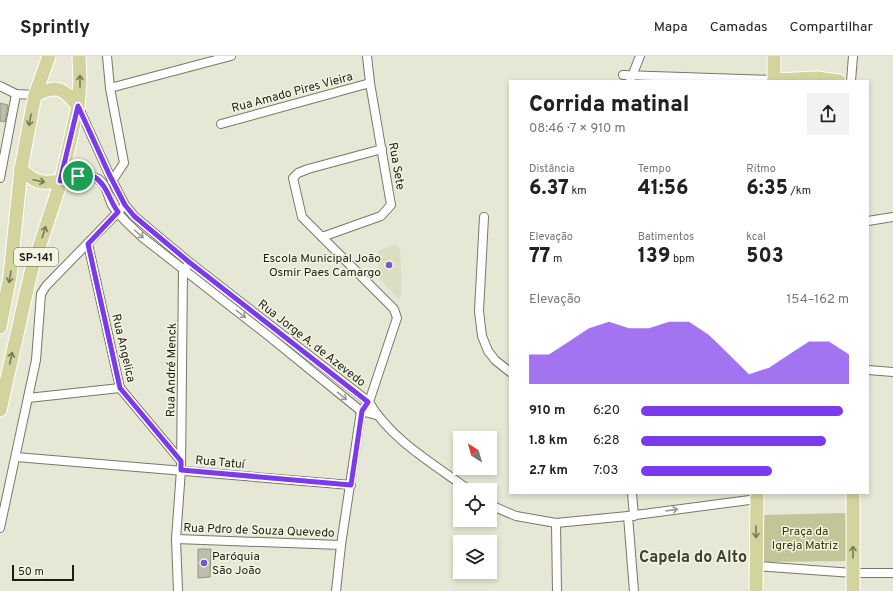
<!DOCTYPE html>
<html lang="pt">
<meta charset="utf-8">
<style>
body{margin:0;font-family:Overpass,sans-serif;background:#f2f2f2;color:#222;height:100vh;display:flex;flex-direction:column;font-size:15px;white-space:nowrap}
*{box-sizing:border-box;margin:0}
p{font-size:13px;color:#767676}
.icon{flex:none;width:22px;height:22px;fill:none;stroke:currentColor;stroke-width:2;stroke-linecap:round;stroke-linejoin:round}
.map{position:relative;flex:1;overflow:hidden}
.details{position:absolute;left:509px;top:24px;width:360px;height:414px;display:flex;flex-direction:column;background:#fff;border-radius:0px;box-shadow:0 2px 6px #0003}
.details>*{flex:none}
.needle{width:26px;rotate:323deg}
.fabs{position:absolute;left:453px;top:375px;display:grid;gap:8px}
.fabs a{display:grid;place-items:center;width:44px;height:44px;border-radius:0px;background:#fff;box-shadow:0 2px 6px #0003;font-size:20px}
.scale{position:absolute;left:12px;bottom:10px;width:62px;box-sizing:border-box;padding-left:4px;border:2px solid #1d1d16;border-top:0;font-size:11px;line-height:14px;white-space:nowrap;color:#1d1d16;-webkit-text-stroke:3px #f3f4e1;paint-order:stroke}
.pin{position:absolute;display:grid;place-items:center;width:34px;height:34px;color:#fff;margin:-17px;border:2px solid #fff;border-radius:50%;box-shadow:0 1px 4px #0007}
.round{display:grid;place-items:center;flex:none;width:42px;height:42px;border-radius:0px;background:#f2f2f2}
.summary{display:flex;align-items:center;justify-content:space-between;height:68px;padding:0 20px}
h1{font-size:22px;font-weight:800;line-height:30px}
.figures{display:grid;grid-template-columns:repeat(3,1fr);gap:6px;height:68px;padding:4px 20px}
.figures div{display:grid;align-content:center}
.figures b{font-size:20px;font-weight:800}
.figures small{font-size:11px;font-weight:400}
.figures p{font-size:11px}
.chart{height:112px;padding:8px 20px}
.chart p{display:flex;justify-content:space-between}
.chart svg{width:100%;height:72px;margin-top:4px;fill:#7c3aed;opacity:.7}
ul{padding:0 20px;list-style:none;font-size:13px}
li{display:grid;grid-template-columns:64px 48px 1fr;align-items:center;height:30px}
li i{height:10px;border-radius:5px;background:#7c3aed}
header{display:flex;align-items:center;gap:24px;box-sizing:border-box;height:56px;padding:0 20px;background:#fff;border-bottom:1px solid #e0e0e0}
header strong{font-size:19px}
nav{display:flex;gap:22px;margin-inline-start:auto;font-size:14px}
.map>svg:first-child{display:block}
</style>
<header>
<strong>Sprintly</strong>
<nav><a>Mapa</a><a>Camadas</a><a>Compartilhar</a></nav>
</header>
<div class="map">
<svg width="893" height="535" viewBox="0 0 893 535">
<rect width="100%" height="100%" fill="#e6e7d4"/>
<path fill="#dcdec4" d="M395 188 400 193 402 236 399 244 379 222 378 195Z"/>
<path fill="#c3c598" d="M846 457 847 505 764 506V459Z"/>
<g fill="#bcbdab" stroke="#949584">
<path d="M0 47 8 49 5 66 0 65Z"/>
<path d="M198 493H211L210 521 198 522Z"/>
</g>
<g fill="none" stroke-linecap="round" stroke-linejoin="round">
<g stroke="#777867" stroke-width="10">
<g id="minor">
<path d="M107 0 110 32 124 107 112 125"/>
<path d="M623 19 774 24"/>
<path d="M630 25 640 0"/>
<path d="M851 25 853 0"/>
<path d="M0 30 16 38 35 39"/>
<path d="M110 32 231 0"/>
<path d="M78 50 109 118 125 149 134 160 189 206 369 346C391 384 434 408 469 434"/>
<path d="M221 68 370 27"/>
<path d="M0 122 16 38"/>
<path d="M61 125C77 121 95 113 105 131 108 137 109 143 112 149 119 161 132 171 142 181L270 281 361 355 376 359"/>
<path d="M484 161 479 255 482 280 488 295 495 304 510 316"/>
<path d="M868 165 893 161"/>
<path d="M322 181 381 160 391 149 370 27 367 0"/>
<path d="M88 188 120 332 181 405"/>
<path d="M868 314 893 316"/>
<path d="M28 342 120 332"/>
<path d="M16 401 351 429"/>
<path d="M632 437 634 460"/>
<path d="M490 449 516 460 556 467 628 460 757 443"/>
<path d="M628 460 634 535"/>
<path d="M556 467 557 535"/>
<path d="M0 472 36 304 41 238 46 230 121 153"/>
<path d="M176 483 341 489"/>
<path d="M757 510 853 517H893"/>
<path d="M178 535 176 483 181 414 183 214 186 211"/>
<path d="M336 535 341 489 361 355 369 346 397 262 394 253 302 161 293 122 298 117 308 113 382 93"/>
</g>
</g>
<g stroke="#fff" stroke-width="15">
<g id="primary">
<path d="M774 24 817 22 839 25"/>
<path d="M774 25V0"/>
<path d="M35 39C57 28 63 32 78 50"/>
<path d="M21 113C35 127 41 128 61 125"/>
<path d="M0 271 10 220 21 113 35 39 49 0"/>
<path d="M0 354 31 216 61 125 78 50 80 25 79 0"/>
<path d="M853 437V535"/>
<path d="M756 535 757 437"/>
</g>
</g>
<use href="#minor" stroke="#fff" stroke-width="8"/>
<use href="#primary" stroke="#d2d39d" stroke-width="13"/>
</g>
<defs><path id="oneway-shaft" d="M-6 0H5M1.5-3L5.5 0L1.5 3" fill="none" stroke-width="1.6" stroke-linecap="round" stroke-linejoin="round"/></defs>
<g stroke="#78785a">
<use href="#oneway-shaft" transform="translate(80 25) rotate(-90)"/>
<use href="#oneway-shaft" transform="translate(30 64) rotate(100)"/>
<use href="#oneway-shaft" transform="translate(39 125) rotate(12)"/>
<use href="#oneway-shaft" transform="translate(44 176) rotate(-72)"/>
<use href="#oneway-shaft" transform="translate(10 221) rotate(99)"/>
<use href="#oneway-shaft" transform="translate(11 302) rotate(-78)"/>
<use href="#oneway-shaft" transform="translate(756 476) rotate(89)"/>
<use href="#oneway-shaft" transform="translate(853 496) rotate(-90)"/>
</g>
<g stroke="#999996">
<use href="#oneway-shaft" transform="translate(139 178) rotate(42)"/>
<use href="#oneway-shaft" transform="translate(241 258) rotate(38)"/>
<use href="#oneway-shaft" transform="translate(342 340) rotate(39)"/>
<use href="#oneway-shaft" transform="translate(672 454) rotate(-8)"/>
</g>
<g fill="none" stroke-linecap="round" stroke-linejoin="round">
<g stroke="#fff" stroke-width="8">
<path id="route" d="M78 50 109 118 125 149 134 160 189 206 368 346 362 355 351 429 181 414V405L120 332 88 188 118 156C109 144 107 128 93 120L60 125Z"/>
</g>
<use href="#route" stroke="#7c3aed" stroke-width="5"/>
</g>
<g fill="#7358d2" stroke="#f3f4e1" stroke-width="1.5">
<circle cx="389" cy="209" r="4"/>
<circle cx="204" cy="507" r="4"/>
</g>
<g text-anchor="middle" stroke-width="3" stroke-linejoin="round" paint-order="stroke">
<rect fill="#f3f4e1" stroke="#5d5e53" stroke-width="1" x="14" y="192" width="44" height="18" rx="3"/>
<g font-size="11" font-weight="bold" fill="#1d1d16">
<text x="36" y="205">SP-141</text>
</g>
<g font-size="12" fill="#1d1d16" stroke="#f3f4e1">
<text transform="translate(292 36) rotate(-15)" y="4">Rua Amado Pires Vieira</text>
<text transform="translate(397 110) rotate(80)" y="4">Rua Sete</text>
<text transform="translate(312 287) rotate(38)" y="4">Rua Jorge A. de Azevedo</text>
<text transform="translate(124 292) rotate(77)" y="4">Rua Angelica</text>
<text transform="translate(171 314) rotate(-89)" y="4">Rua André Menck</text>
<text transform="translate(220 406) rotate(5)" y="4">Rua Tatuí</text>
<text transform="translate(259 474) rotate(2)" y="4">Rua Pdro de Souza Quevedo</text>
</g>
<g font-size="12" fill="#1d1d16" stroke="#f3f4e1" text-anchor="end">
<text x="381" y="206">Escola Municipal João<tspan x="381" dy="14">Osmir Paes Camargo</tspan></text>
<text x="212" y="504" text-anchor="start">Paróquia<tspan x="212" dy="14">São João</tspan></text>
</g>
<g font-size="12" fill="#373707" stroke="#f3f4e1">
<text x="805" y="479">Praça da<tspan x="805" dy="14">Igreja Matriz</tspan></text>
</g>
<g font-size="16" font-weight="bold" fill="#3e3f30" stroke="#f3f4e1">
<text x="693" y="506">Capela do Alto</text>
</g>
</g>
</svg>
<div class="fabs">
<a><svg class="needle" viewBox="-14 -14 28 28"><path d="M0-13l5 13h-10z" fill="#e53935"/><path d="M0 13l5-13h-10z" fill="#767676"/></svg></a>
<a><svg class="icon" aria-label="locate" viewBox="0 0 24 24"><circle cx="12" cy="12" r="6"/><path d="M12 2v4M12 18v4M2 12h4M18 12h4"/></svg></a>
<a><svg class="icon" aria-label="layers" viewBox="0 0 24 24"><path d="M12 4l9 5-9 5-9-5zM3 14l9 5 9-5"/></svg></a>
</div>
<div class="scale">50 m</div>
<div class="pin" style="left:78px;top:120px;background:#1e9e55"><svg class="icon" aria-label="arrive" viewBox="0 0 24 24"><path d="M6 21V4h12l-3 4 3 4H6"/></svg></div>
<section class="details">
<div class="summary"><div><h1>Corrida matinal</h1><p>08:46 · 7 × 910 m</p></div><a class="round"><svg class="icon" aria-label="share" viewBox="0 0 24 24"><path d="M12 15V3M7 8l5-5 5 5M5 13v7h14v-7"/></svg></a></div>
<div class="figures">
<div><p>Distância</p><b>6.37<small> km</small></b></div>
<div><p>Tempo</p><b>41:56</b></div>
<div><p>Ritmo</p><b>6:35<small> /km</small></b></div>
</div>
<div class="figures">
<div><p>Elevação</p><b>77<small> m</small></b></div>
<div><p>Batimentos</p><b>139<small> bpm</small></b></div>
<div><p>kcal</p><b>503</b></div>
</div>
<div class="chart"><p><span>Elevação</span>154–162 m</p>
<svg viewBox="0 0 160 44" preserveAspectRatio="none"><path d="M0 44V26L10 26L20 18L30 10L40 6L50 10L60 10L70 6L80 6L90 14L100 26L110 38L120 34L130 26L140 18L150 18L160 26V44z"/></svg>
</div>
<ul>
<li><b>910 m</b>6:20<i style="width:97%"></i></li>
<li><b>1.8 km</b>6:28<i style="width:89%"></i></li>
<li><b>2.7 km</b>7:03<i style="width:63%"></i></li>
</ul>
</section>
</div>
